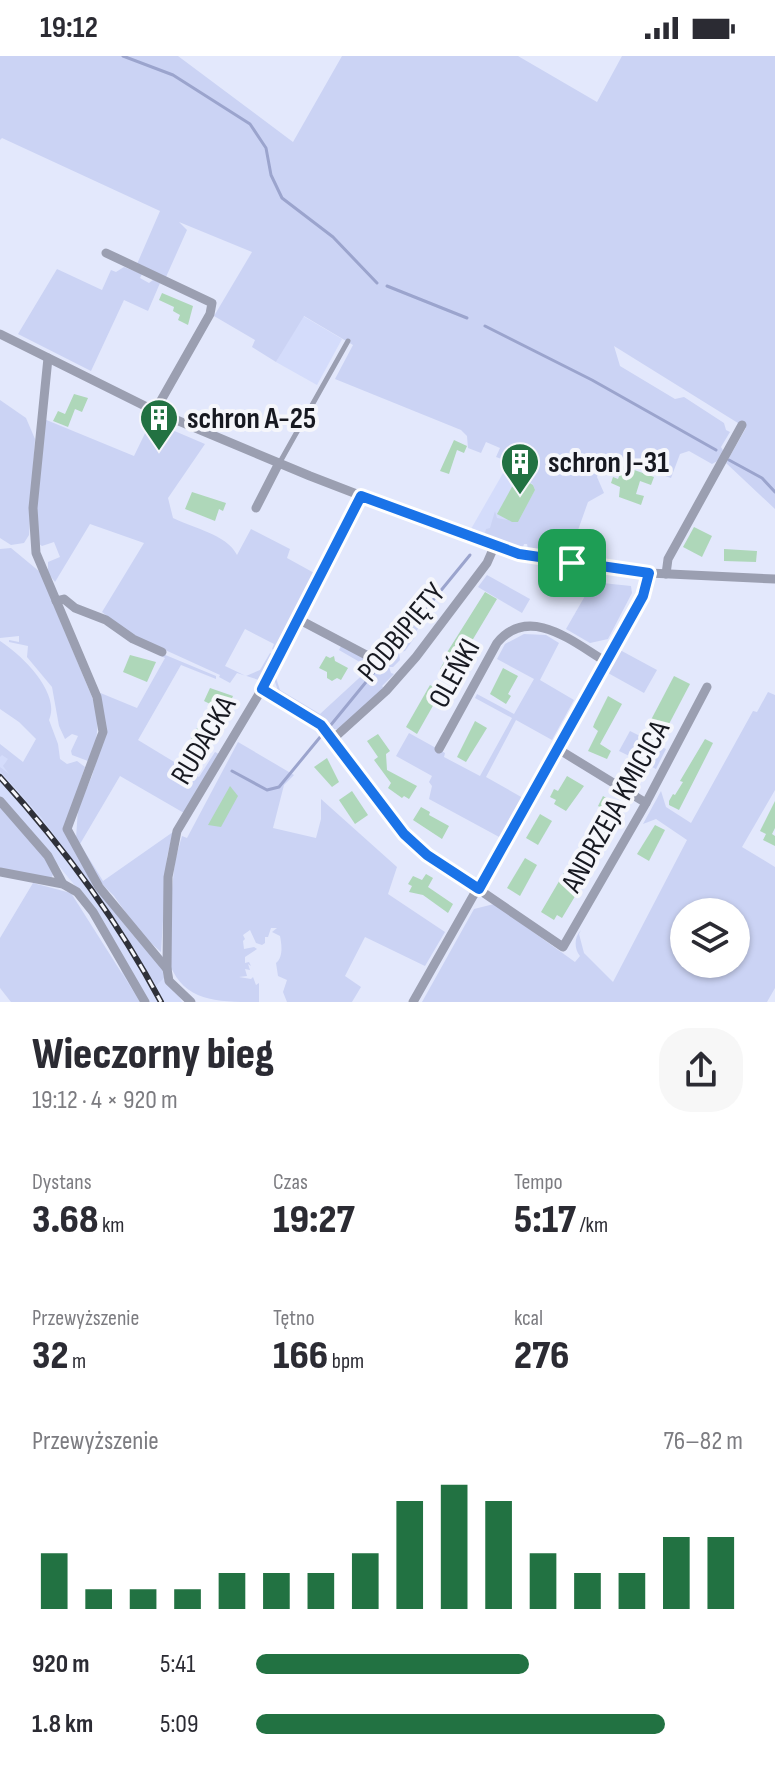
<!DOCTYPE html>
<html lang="pl">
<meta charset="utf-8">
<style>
body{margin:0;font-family:"Sofia Sans Condensed",sans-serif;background:#f7f7f7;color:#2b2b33;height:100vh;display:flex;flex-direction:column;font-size:30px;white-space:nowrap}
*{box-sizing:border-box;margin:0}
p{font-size:26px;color:#7c7c81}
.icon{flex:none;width:44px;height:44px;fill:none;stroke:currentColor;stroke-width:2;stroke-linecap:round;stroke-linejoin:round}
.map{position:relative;height:946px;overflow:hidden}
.panel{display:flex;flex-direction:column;background:#fff;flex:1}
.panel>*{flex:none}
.fabs{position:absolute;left:670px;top:842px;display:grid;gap:16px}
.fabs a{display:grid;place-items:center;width:80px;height:80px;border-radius:50%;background:#fff;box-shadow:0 2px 6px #0004;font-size:40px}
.pin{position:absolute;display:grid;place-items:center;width:68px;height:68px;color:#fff;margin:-34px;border-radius:16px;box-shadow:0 4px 12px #0006}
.round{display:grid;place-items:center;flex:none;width:84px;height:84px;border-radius:32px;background:#f7f7f7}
.head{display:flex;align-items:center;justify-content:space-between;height:136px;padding:0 32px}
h1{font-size:44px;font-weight:800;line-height:60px}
.figures{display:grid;grid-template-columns:repeat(3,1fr);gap:12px;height:136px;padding:8px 32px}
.figures div{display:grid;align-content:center}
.figures b{font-size:40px;font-weight:800}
.figures small{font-size:22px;font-weight:400}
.figures p{font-size:22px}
.chart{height:224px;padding:16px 32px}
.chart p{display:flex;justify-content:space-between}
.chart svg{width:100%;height:144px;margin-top:8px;stroke:#227242;stroke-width:6}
ul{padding:0 32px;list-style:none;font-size:26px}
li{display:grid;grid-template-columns:128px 96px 1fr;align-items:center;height:60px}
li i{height:20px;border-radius:10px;background:#227242}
.status{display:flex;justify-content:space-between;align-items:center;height:56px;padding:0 40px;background:#fff;direction:ltr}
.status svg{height:22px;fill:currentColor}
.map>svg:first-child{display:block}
</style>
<div class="status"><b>19:12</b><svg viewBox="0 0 49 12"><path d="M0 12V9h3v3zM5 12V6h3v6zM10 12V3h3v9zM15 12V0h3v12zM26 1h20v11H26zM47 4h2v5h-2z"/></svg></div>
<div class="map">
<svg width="775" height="946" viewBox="0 0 775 946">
<rect width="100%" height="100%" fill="#e3e8fc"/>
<g fill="#d4dcfb">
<path d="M303 260 342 283 317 329 276 306Z"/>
<path d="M518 391 564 414 519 490 471 473Z"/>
<path d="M0 688 31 746 156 895 172 908V927L182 946H129L119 906 77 832 10 751 0 744Z"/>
</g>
<g fill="#cbd3f4" fill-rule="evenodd">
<path d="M0 0H178L293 86 342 0H518L597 46 622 0H775V453L726 407 746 372 614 290 620 310 675 343 684 341 724 367 726 374 730 376 721 391 724 396 721 403 712 408 689 395 680 398 671 422 605 399 597 421 604 437 588 446 572 491 593 494 596 502 569 498 567 493 572 486 571 481 562 482 561 488 558 489 563 493 561 497 528 493 527 488H524L523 491 480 477H485L486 473 490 472 495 455 497 462 518 466 535 434 533 428 519 421 515 427 511 425 516 413 508 411 514 398 512 397 507 405 496 401 500 392 486 386 481 397 468 392 467 380 461 374 335 323 353 289 304 260 276 306 252 291 255 284 214 260 252 196 179 166 187 174 166 221 137 208 160 155 2 82 0 84Z"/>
<path d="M124 211 142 218 140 222 149 227 153 224 160 227 148 255 124 244 91 315 18 278 57 213 102 234 111 214 116 216Z"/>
<path d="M0 344 26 362 35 383 29 479 24 487 11 489 0 482Z"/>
<path d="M44 363 134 400 151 365 205 388 168 442 173 462C192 472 227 478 237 499L251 473 290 493 287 502 316 518 275 595 272 593 274 588 245 573 225 610 246 620 260 614 270 597 272 598 262 625 237 617 230 627 219 621 220 619 128 577 102 556 144 487 90 468 55 526 48 517V506L60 501 54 486 42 490 39 488 36 455Z"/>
<path d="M11 492 40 516 97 653C98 672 98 688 88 705L72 699 71 695 78 680 72 678 65 683 59 670 52 631 27 601 28 590 9 586V584L19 586V580L0 582V493Z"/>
<path d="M487 519 530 543 522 557 478 531Z"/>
<path d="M593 526 631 530 632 537 608 583 590 587 566 573Z"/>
<path d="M423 546 430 558 413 579 415 581 405 595 399 596 400 604 393 611H389L391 617 394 618 382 630 385 633 338 673H331L317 660 279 638 273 620 282 603 275 619 280 634 320 658 370 612 339 594 341 590 371 606 370 598 376 587 386 592Z"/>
<path d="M524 578 546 579 559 587 540 624 574 644 552 684 516 664 486 721 523 742 501 782 429 743 432 730 429 726 432 720 396 700 409 677 445 697 444 701 480 720 512 662 475 642 477 638 514 658 534 623 497 603 505 588Z"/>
<path d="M0 585C22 599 61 637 49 664L58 688 60 703 67 708 77 705 85 711 68 762 76 795 161 909 164 922 156 930 108 852 41 761 0 715V711L9 718 3 710 8 703 2 699 0 701V688L23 706 36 683 19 666 0 653Z"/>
<path d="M620 594 657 614 644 637 608 617Z"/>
<path d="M163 598 216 620V623L181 609 138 684 199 721 215 696 219 698 184 757 120 720 80 788 103 825 173 776 167 801 161 896 141 878 114 840 98 824 76 783 78 752 92 720 104 679 98 636 137 652 165 602 161 600Z"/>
<path d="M768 636 775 639V734L742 791 775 811V932L767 946H422L474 853 494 848 575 906 580 900C574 893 574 881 581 874L579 878 584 897 613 926 687 784 656 763 643 768 661 735 666 751 691 767 753 655 757 656ZM684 856H736V908H684Z"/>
<path d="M630 675 666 693 656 713 619 695Z"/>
<path d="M238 686 294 719 284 729 273 772 316 782 321 763V743L397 811 388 838 445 876 425 910 365 881 345 920 361 931 352 946H287L283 936 287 924 278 920 276 907C283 901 282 890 280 880L272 876 277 872H271L268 881H265V887L262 889 256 887 250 874 243 879 245 883 243 885 244 893 254 891 257 893 245 901V907L249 906 251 910 248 908 250 914 245 913 247 920 239 921 251 923 253 921 256 929 259 927V946C217 946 185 946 170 909L172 833 175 804 182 780 187 782Z"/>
<path d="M0 751 52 808 53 819 51 822 0 812Z"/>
<path d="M33 827 71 837 140 946H11L0 932V882Z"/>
</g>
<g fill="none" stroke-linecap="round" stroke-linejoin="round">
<g stroke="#9ba4cd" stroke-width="3">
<path d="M123 0 173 19 250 68 266 92 271 119 282 142 333 181 377 227"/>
<path d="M387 230 467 262"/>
<path d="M485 270 592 324 716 394"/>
<path d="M729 404 762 422 775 436"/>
<path d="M330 670 470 499"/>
<path d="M232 715 267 734 279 731 321 680"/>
</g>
</g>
<g fill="#aed7b9">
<path d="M162 237 193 250 188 269 178 264 180 259 173 255 174 251 159 244Z"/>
<path d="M74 338 88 342 82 356 75 353 68 371 53 365 58 355 65 358Z"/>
<path d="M454 384 467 390 464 397 457 394 449 418 440 415Z"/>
<path d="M623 410 654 421 651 429 640 425 636 438 644 440 641 449 619 441 620 431 611 427 613 421 618 423Z"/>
<path d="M518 420 533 429 535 434 518 466H512L497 458Z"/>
<path d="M192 436 226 447 223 455 219 453 215 465 185 453Z"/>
<path d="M694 471 712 480 702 501 683 491Z"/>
<path d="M724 493 757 495 756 506 724 505Z"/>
<path d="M485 536 497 543 451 620 440 613 448 599 446 598Z"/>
<path d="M130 599 156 606 147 626 123 616Z"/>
<path d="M326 600 330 602 334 600 335 605 348 612 341 624 337 622 332 625 327 622V616L319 612Z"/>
<path d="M503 612 518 620 508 638 511 640 506 648 490 638Z"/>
<path d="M674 620 690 628 658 689 642 681Z"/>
<path d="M430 629 440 635 439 639 417 678 406 671Z"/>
<path d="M210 632 233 640 223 662 214 658 216 651 204 645Z"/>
<path d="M608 640 622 648 600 688 611 695 607 703 588 695 598 675 593 671 595 666Z"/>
<path d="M475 665 487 672 466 706 457 701Z"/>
<path d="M197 672 202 675 204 672 213 676 198 706 188 700 196 686 191 683Z"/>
<path d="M378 678 390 695 386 698 387 714 417 730 409 743 404 740 402 742 388 732 391 727 374 704 378 701 367 685Z"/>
<path d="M705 683 713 687 711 691 679 754 669 749V745L673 738 675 739 683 726 680 725Z"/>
<path d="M327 702 339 726 332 731 314 711Z"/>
<path d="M567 720 584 730 566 755 554 748 556 744 550 741 554 733 558 735Z"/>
<path d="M230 730 238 740 221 771 208 769Z"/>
<path d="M352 735 368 759 355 768 339 744Z"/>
<path d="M603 740 621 751 614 763 618 765 587 819 582 816 574 829 580 832 562 862 557 859 554 864 541 856 602 752 598 750Z"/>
<path d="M775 745V772L772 778 775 780V790L763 784 766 778 760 775Z"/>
<path d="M421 751 430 756 429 759 449 770 442 783 413 764Z"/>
<path d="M540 758 552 765 538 789 526 782Z"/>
<path d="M655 769 665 774 649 805 637 798Z"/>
<path d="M525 802 537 809 520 840 507 832Z"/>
<path d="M426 818 433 822 428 831 453 848 448 857 423 839 409 836 412 830 408 828 413 820 422 824Z"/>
</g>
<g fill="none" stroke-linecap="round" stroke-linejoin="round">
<path stroke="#9b9fb1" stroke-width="5" d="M280 406 348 285"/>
<g stroke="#9b9fb1" stroke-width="9">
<path d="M106 197 212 247 210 258 155 355"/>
<path d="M0 278 155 355 310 420 494 491 572 507 649 517 775 523"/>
<path d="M48 302 33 452 36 497 97 641 103 676 67 773 99 831 167 913"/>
<path d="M256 452 279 407"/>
<path d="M666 518 668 503 742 369"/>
<path d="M56 545 64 543 75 552 106 564 133 583 162 596"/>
<path d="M298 563 370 601"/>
<path d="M262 633 321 669 394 766 418 792 563 891 646 747 707 631"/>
<path d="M334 682 386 635 416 601 487 507 494 491"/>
<path d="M439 693 497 587C529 548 573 586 605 605"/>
<path d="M558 693 646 747"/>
<path d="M0 745 48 800 63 828"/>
<path d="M0 816 63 828 77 836 93 856 145 946"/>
<path d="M191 946 169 925 167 913 168 821 177 775 262 633 361 440"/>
<path d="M413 946 643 540 649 517"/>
</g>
<g stroke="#2f313a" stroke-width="6">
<path id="rail" d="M0 721C62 789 118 865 161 946"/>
</g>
<use href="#rail" stroke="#f5f6fb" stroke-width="3" stroke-dasharray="9" stroke-linecap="butt"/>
</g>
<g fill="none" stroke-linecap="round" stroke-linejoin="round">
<g stroke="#fff" stroke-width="16">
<path id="route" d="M361 440 519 498 649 517 643 540 479 833 427 799 404 778 321 669 262 633Z"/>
</g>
<use href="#route" stroke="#1a73e8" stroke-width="10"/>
</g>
<defs>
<g id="building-pin" transform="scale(2)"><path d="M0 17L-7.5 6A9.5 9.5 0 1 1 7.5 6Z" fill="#227242" stroke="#f5f6fb"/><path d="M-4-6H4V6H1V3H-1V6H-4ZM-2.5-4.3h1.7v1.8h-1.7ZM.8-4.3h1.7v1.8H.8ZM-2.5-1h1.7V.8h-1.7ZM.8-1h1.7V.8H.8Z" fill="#fff"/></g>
</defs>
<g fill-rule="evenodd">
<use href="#building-pin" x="159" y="362"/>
<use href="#building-pin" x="520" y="406"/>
</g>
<g text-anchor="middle" stroke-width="8" stroke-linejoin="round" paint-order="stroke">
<g font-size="30" font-weight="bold" fill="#171921" stroke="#f5f6fb" text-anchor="start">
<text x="187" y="372">schron A-25</text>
<text x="548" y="416">schron J-31</text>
</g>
<g font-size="30" fill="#171921" stroke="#f5f6fb">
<text transform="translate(401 576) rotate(-50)" y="10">PODBIPIĘTY</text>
<text transform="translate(454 617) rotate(-61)" y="10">OLEŃKI</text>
<text transform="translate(203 684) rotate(-59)" y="10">RUDACKA</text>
<text transform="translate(615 750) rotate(-61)" y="10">ANDRZEJA KMICICA</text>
</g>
</g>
</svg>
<div class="fabs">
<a><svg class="icon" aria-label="layers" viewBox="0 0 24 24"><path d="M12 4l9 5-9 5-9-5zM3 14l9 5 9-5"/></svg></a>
</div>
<div class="pin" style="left:572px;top:507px;background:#1e9e55"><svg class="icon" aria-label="arrive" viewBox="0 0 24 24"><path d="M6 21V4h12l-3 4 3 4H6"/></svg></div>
</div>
<section class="panel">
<div class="head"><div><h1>Wieczorny bieg</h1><p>19:12 · 4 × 920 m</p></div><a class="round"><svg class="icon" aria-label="share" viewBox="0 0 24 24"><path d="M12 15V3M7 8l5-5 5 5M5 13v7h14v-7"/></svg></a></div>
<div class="figures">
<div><p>Dystans</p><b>3.68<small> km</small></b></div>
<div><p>Czas</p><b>19:27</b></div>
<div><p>Tempo</p><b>5:17<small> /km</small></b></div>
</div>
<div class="figures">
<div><p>Przewyższenie</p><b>32<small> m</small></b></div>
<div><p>Tętno</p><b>166<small> bpm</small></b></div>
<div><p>kcal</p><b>276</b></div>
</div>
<div class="chart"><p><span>Przewyższenie</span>76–82 m</p>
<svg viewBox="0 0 160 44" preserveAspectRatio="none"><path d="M5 44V27M15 44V38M25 44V38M35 44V38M45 44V33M55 44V33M65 44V33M75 44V27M85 44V11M95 44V6M105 44V11M115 44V27M125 44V33M135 44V33M145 44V22M155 44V22"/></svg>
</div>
<ul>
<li><b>920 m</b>5:41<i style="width:56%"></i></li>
<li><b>1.8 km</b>5:09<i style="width:84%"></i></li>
</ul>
</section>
